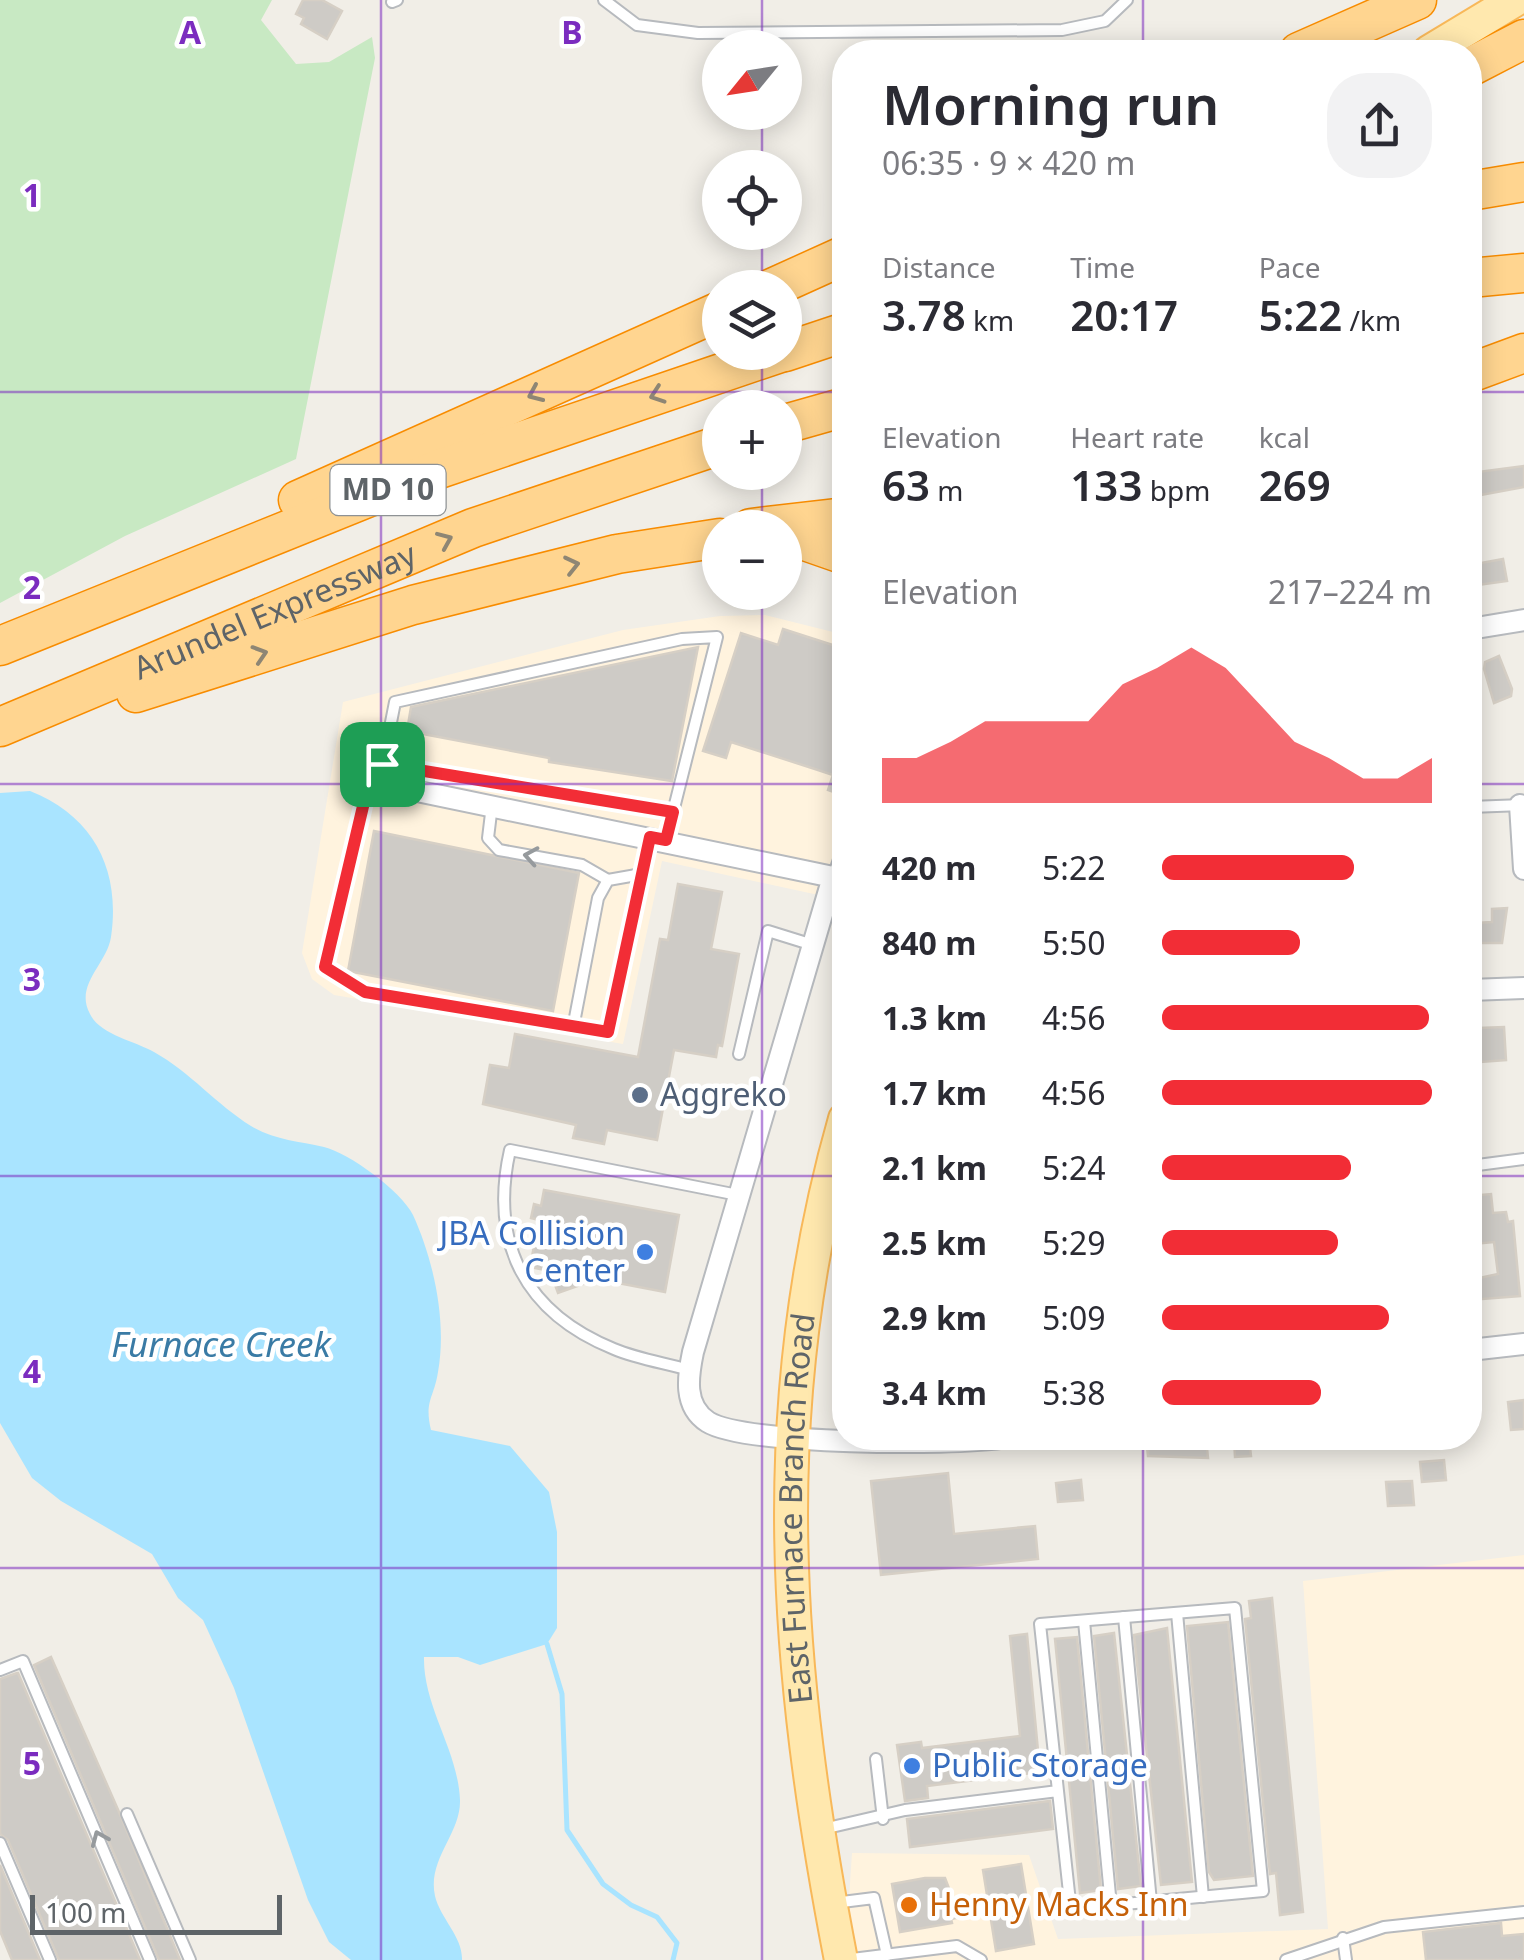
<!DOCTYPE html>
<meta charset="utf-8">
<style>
body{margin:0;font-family:"Noto Sans",sans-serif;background:#f2f2f3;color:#2b2b33;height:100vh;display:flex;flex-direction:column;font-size:38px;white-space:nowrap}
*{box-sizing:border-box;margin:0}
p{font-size:32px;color:#7c7c81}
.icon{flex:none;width:55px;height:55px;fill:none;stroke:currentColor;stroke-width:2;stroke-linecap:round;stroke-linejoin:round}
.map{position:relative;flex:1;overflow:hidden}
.panel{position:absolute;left:832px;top:40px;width:650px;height:1410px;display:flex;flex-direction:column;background:#fff;border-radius:40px;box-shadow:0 5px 25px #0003}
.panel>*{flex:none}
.needle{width:65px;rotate:240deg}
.fabs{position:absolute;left:702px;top:30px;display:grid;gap:20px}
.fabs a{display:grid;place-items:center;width:100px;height:100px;border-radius:50%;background:#fff;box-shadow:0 5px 25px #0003;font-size:50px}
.scale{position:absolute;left:30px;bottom:25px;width:252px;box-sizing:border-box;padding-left:10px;border:5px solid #5e6468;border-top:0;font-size:28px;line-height:35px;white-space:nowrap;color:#5e6468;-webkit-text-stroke:8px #fff;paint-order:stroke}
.pin{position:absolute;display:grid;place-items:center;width:85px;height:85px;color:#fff;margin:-42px;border-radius:20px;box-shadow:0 5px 15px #0006}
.round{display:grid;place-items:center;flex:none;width:105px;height:105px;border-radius:40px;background:#f2f2f3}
.summary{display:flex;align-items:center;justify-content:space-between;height:170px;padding:0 50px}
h1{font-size:55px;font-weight:600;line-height:75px}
.stats{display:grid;grid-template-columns:repeat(3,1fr);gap:15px;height:170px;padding:10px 50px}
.stats div{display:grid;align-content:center}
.stats b{font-size:42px;font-weight:600}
.stats small{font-size:28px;font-weight:400}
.stats p{font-size:28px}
.chart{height:280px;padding:20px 50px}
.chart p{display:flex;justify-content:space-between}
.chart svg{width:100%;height:180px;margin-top:10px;fill:#f22d36;opacity:.7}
ul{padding:0 50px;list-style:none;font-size:32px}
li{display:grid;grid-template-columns:160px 120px 1fr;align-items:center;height:75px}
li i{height:25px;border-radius:12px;background:#f22d36}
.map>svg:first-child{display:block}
</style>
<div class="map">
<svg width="1524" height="1960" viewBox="0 0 1524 1960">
<rect width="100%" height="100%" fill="#f1eee7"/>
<g fill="#fff3de">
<path d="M765 615 845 635V876L837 899 662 861 623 1044 334 995 312 979 302 953 343 702 623 630 720 616Z"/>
<path d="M1524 1555V1960H845L852 1853 1029 1855 1058 1939 1328 1929 1303 1581Z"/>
</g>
<path fill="#c8e9c3" d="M0 0H272L261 20 296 64 329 62 372 37 375 58 296 459 125 536 0 603Z"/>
<path fill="#a9e4ff" d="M30 791C93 816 121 869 111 937 107 964 74 985 90 1014 100 1035 135 1041 154 1052 190 1072 217 1105 251 1126 275 1140 298 1141 324 1147 349 1153 401 1191 413 1215 434 1261 447 1322 438 1372 434 1398 424 1401 431 1430L510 1446 549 1492 557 1532V1628L547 1644 480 1665 458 1657H424C423 1707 458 1750 460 1800 461 1834 427 1859 435 1896 440 1918 463 1937 462 1960H351L329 1942 308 1900 234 1688 203 1620 178 1598 152 1554 61 1501 32 1478 0 1423V793Z"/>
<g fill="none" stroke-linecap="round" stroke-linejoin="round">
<path stroke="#a9e4ff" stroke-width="5" d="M547 1644 562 1694 567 1830 603 1884 631 1905 657 1917 677 1943 673 1960"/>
</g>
<g fill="#cecbc6" stroke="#d6cfc5" stroke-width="2.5">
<path d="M303 0H322L342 11 327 39 301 24 304 18 296 14Z"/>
<path d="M1524 466V487L1470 497V473Z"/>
<path d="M1503 559 1507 581 1470 586V565Z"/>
<path d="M783 629 845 649V796L828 790 833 775 818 770 731 742 726 758 703 751 741 633 778 645Z"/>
<path d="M698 647 672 781 549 762V758L407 731 411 707Z"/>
<path d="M1499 656 1512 689 1511 696 1494 703 1484 669 1485 662Z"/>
<path d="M374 831 579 873 553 1011 348 971Z"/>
<path d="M678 884 722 892 711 949 739 954 722 1046 718 1045 716 1057 674 1050 657 1140 607 1130 604 1144 573 1138 576 1125 483 1104 490 1065 509 1068 515 1034 638 1057 660 939 668 940Z"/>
<path d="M1507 908 1502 943H1476V923L1492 922V909Z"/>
<path d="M1504 1027 1506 1060 1481 1062 1479 1028Z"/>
<path d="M544 1190 679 1215 665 1292 597 1279 558 1293 550 1271 530 1267 539 1220 531 1218 534 1204 541 1206Z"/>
<path d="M1491 1194 1493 1213 1506 1212 1508 1222 1513 1221 1520 1296 1470 1300V1280L1498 1274 1494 1242 1474 1244 1470 1206V1196Z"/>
<path d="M1524 1400V1429L1511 1430 1508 1402Z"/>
<path d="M1146 1438H1206L1208 1458 1148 1456Z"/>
<path d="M1234 1438H1249L1251 1456 1235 1457Z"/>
<path d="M1444 1460 1446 1480 1422 1482 1420 1462Z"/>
<path d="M948 1473 954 1534 1035 1526 1038 1559 881 1575 871 1481Z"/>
<path d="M1081 1480 1083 1500 1058 1502 1056 1483Z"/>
<path d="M1412 1481 1414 1505 1388 1506 1386 1482Z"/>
<path d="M1272 1598 1303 1912 1280 1915 1276 1873 1270 1874 1245 1619 1251 1618 1249 1601Z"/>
<path d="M1228 1622 1253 1876 1214 1880 1209 1872 1187 1626Z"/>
<path d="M1167 1628 1192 1882 1161 1885 1134 1635Z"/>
<path d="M1114 1633 1141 1886 1118 1889 1094 1636Z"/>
<path d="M1027 1634 1040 1772 927 1786 928 1798 905 1801 897 1745 921 1742 922 1748 1020 1736 1010 1636Z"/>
<path d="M1077 1637 1101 1890 1080 1893 1055 1639Z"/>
<path d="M51 1657 119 1812 180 1960H159L34 1665Z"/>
<path d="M17 1673H18L140 1960H59L8 1840 0 1834V1679Z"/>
<path d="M1050 1801 1053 1829 910 1847 907 1819Z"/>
<path d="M1021 1864 1034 1944 996 1951 983 1870Z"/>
<path d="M0 1865 40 1960H12L0 1931Z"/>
<path d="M925 1878H945L960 1917 951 1919 952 1923 900 1932 892 1884Z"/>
<path d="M1501 1923 1502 1936 1524 1934V1960H1426L1423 1932Z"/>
</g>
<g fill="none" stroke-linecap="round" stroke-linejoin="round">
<g stroke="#b7babe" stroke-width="14">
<g id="service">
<path d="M604 0 637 25 698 33 1062 30 1105 21 1127 0"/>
<path d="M392 2 397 0"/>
<path d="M382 764 673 812"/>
<path d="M369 781 325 967 365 992 608 1032 649 838"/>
<path d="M379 783 395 702 682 639 717 637 666 840"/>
<path d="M492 805 488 838 499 850 582 865 608 880"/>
<path d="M1470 807 1523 805"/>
<path d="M833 877 845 842"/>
<path d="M573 1028 598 898 608 880 642 874"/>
<path d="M739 1054 768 931 813 945"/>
<path d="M1470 1166 1524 1159"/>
<path d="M689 1370C665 1363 638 1359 614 1349 525 1313 489 1243 510 1150L738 1195"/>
<path d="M1177 1613 1203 1897"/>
<path d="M1124 1617 1151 1902"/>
<path d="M1084 1621 1111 1906"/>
<path d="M0 1670 23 1661 150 1960"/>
<path d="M876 1759 883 1819"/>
<path d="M127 1814 190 1960"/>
<path d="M823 1829 905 1810 1058 1791 1040 1624 1235 1608 1263 1891 1082 1908 1070 1902 1058 1791"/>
<path d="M0 1843 50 1960"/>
<path d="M834 1903 874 1898 887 1955"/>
<path d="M1343 1938 1346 1960"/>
<path d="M844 1960 957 1946 981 1960"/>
<path d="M1286 1960 1384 1927 1524 1912"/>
</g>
</g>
<g stroke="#b7babe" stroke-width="24">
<g id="minor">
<path d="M1470 629 1524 620"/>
<path d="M369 781 833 877 693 1352C688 1376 683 1406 708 1422 745 1445 953 1445 1001 1438"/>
<path d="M1520 805 1524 869"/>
<path d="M1470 990 1524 988"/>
<path d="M1470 1350 1524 1344"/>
</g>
</g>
<g stroke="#f8b859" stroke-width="36">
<g id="primary">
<path d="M1429 52 1515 0"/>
<path id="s1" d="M841 1960C785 1671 763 1406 845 1119"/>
</g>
</g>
<g stroke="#f88c00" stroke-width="41">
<g id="motorway">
<path d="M1299 52 1417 0"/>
<path d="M1470 67 1524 39"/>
<path d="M1470 191 1524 182"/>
<path d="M1470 278 1524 273"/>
<path d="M772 288 845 255"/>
<path d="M785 352 845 332"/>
<path d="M1470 373 1524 353"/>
<path d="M785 424 845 407"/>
<path d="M298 500 720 311"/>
<path d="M751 528 845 517"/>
<path d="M785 541 802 540 845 555"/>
<path d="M0 646 439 469 783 352"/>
<path d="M136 693 413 605 617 554 720 538"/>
<path id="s2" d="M0 727 473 528 720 445"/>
</g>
</g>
<use href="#service" stroke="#fff" stroke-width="10"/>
<use href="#minor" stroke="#fff" stroke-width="20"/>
<use href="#primary" stroke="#ffe8ae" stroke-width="32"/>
<use href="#motorway" stroke="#ffd590" stroke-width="38"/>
</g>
<defs><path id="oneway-chevron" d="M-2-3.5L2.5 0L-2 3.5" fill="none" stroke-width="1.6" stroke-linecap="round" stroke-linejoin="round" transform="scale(2.5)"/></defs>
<g stroke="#8e8674">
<use href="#oneway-chevron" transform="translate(535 394) rotate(156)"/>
<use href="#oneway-chevron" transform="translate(657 395) rotate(161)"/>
<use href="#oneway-chevron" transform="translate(445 540) rotate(-23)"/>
<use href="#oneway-chevron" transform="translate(572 565) rotate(-13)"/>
<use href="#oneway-chevron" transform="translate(260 654) rotate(-18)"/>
</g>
<g stroke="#969a9d">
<use href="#oneway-chevron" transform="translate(531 856) rotate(-170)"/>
<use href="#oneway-chevron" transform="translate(99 1838) rotate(-113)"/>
</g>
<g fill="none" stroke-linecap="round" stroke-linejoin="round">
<g stroke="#fff" stroke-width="20">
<path id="route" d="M382 764 673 812 666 840 650 837 608 1032 365 992 325 967 369 781 379 783Z"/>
</g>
<use href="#route" stroke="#f22d36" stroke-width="12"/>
</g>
<path fill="none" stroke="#7b2cbf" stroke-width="2.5" stroke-opacity="0.55" d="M381 0V1960M762 0V48M1143 0V52M762 112V168M762 232V288M762 352V408M0 392H845M1470 392H1524M762 472V528M762 592V1960M0 784H845M1470 784H1524M0 1176H845M1470 1176H1524M1143 1438V1960M0 1568H1524"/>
<circle fill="#5c6f8a" stroke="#fff" stroke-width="4" cx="640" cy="1095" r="10"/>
<g fill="#3f7fe0" stroke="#fff" stroke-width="4">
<circle cx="645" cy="1252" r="10"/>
<circle cx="912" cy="1766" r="10"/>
</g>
<circle fill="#e8710a" stroke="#fff" stroke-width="4" cx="909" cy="1905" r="10"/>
<g text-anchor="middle" stroke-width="9" stroke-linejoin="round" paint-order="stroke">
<rect fill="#fff" stroke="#8e9295" stroke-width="2.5" x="330.5" y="465" width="115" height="50" rx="8"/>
<g font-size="30" font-weight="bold" fill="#5e6468">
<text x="388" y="500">MD 10</text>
</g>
<g font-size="32" fill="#5e6468" stroke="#fff">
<text dy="11" stroke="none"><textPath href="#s2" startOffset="298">Arundel Expressway</textPath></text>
<text dy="11" stroke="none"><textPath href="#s1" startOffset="455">East Furnace Branch Road</textPath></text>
</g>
<g font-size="32" fill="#4e5e75" stroke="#fff" text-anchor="start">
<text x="660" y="1106">Aggreko</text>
</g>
<g font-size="32" fill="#366cbe" stroke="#fff" text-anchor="end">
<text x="625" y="1245">JBA Collision<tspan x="625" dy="37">Center</tspan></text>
<text x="932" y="1777" text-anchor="start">Public Storage</text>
</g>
<g font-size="32" fill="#c56008" stroke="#fff" text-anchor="start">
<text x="929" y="1916">Henny Macks Inn</text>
</g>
<g font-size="35" font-style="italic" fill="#3a7ba5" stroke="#fff">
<text x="221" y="1357">Furnace Creek</text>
</g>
</g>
<g font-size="32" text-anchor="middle" font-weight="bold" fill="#7b2cbf" stroke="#fff" stroke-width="9" stroke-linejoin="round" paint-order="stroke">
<text x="190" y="44">A</text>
<text x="572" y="44">B</text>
<text x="32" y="207">1</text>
<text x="32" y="599">2</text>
<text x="32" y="991">3</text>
<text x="32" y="1383">4</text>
<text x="32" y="1775">5</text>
</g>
</svg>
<div class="fabs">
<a><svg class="needle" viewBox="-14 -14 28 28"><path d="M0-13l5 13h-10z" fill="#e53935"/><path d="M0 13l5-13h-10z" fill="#7c7c81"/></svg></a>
<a><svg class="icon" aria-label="locate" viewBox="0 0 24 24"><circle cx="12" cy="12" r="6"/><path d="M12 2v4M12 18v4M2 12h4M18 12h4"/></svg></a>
<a><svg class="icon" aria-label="layers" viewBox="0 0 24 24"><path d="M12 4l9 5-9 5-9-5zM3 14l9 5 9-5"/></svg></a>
<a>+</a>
<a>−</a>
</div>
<div class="scale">100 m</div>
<div class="pin" style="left:382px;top:764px;background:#1e9e55"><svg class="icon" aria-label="arrive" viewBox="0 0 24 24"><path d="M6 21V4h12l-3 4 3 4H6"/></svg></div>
<section class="panel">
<div class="summary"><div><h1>Morning run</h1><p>06:35 · 9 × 420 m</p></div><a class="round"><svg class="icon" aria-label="share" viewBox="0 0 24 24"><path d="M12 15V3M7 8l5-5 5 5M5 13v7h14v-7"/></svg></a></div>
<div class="stats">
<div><p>Distance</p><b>3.78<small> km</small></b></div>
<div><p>Time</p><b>20:17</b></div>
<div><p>Pace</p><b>5:22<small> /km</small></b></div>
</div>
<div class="stats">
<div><p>Elevation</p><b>63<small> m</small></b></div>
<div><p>Heart rate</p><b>133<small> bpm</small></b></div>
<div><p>kcal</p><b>269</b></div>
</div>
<div class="chart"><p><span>Elevation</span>217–224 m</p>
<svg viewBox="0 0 160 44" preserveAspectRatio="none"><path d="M0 44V33L10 33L20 29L30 24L40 24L50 24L60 24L70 15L80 11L90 6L100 11L110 20L120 29L130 33L140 38L150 38L160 33V44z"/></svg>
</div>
<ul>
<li><b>420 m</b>5:22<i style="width:71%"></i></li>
<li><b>840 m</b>5:50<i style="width:51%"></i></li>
<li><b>1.3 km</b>4:56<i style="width:99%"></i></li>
<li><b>1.7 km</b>4:56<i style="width:100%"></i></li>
<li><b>2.1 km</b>5:24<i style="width:70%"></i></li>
<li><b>2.5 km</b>5:29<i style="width:65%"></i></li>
<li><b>2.9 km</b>5:09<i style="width:84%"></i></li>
<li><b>3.4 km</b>5:38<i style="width:59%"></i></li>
</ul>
</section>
</div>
